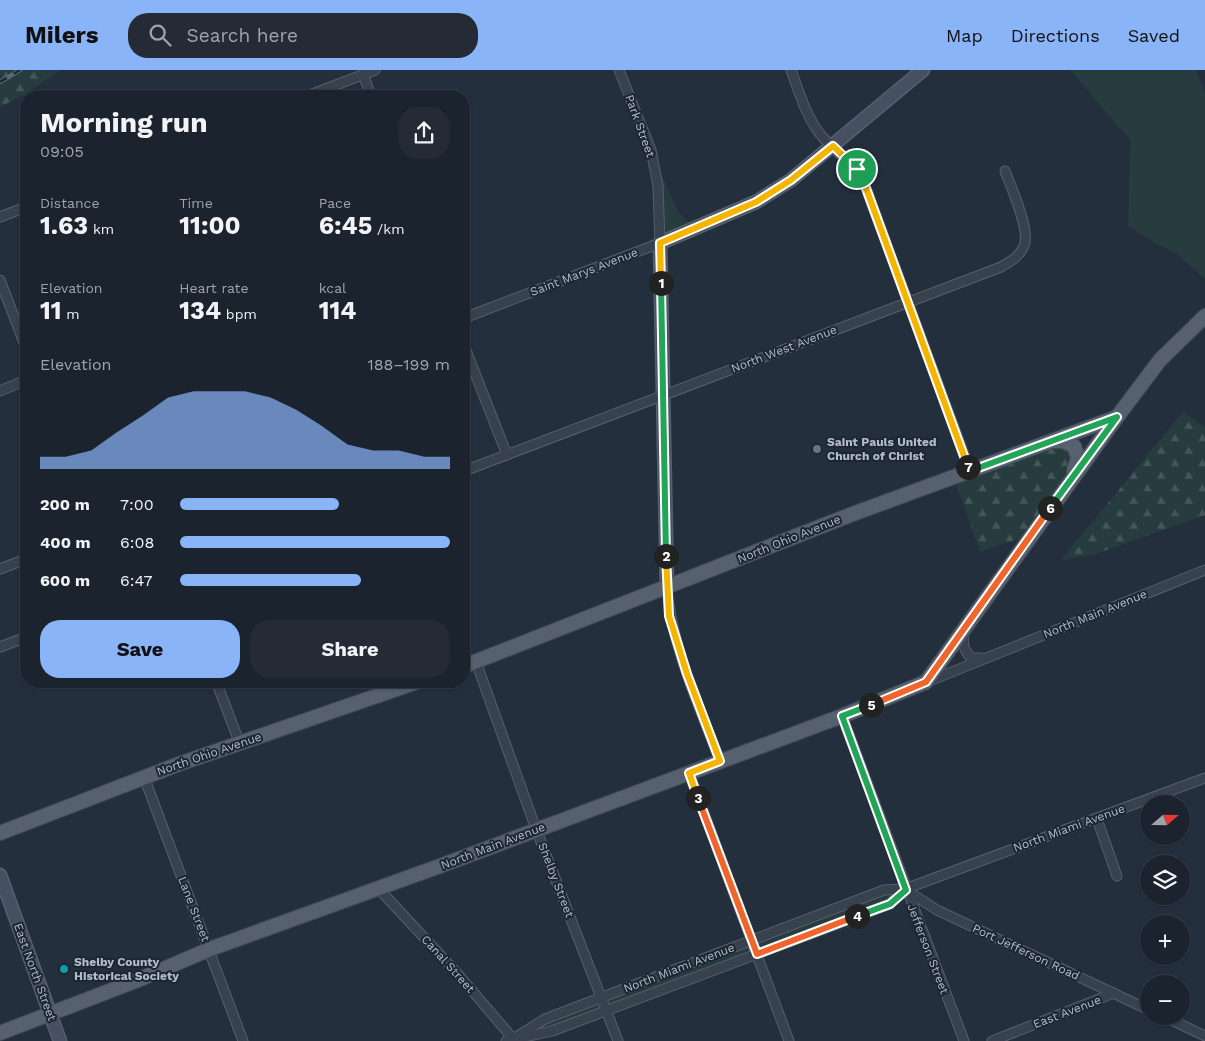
<!DOCTYPE html>
<meta charset="utf-8">
<style>
body{margin:0;font-family:"Work Sans",sans-serif;background:#242b36;color:#f1f3f6;height:100vh;display:flex;flex-direction:column;font-size:19px;white-space:nowrap}
*{box-sizing:border-box;margin:0}
p{font-size:16px;color:#a0a4aa}
.icon{flex:none;width:28px;height:28px;fill:none;stroke:currentColor;stroke-width:2;stroke-linecap:round;stroke-linejoin:round}
.map{position:relative;flex:1;overflow:hidden}
.details{position:absolute;left:20px;top:20px;width:450px;height:598px;display:flex;flex-direction:column;background:#1b232e;border-radius:20px;box-shadow:0 1px 4px #0004,0 0 0 1px #39404a}
.details>*{flex:none}
.needle{width:32px;rotate:70deg}
.fabs{position:absolute;left:1140px;top:725px;display:grid;gap:10px}
.fabs a{display:grid;place-items:center;width:50px;height:50px;border-radius:50%;background:#1b232e;box-shadow:0 1px 4px #0004,0 0 0 1px #39404a;font-size:25px}
.pin{position:absolute;display:grid;place-items:center;width:42px;height:42px;color:#fff;margin:-21px;border:2px solid #fff;border-radius:50%;box-shadow:0 1px 5px #0007}
.km{position:absolute;width:25px;height:25px;margin:-12px;border-radius:50%;background:#222;color:#fff;font-size:14px;line-height:25px;text-align:center}
.round{display:grid;place-items:center;flex:none;width:52px;height:52px;border-radius:20px;background:#242b36}
.summary{display:flex;align-items:center;justify-content:space-between;height:85px;padding:0 20px}
h1{font-size:28px;font-weight:700;line-height:38px}
.figures{display:grid;grid-template-columns:repeat(3,1fr);gap:8px;height:85px;padding:5px 20px}
.figures div{display:grid;align-content:center}
.figures b{font-size:25px;font-weight:700}
.figures small{font-size:14px;font-weight:400}
.figures p{font-size:14px}
.chart{height:140px;padding:10px 20px}
.chart p{display:flex;justify-content:space-between}
.chart svg{width:100%;height:90px;margin-top:5px;fill:#8ab4f8;opacity:.7}
.primary-button{display:flex;gap:10px;margin-top:auto;padding:10px 20px}
.primary-button a{flex:1;height:58px;border-radius:20px;background:#8ab4f8;color:#111;font-size:20px;font-weight:700;line-height:58px;text-align:center}
.primary-button a+a{background:#242b36;color:#f1f3f6}
ul{padding:0 20px;list-style:none;font-size:16px}
li{display:grid;grid-template-columns:80px 60px 1fr;align-items:center;height:38px}
li i{height:12px;border-radius:6px;background:#8ab4f8}
header{display:flex;align-items:center;gap:30px;box-sizing:border-box;height:70px;padding:0 25px;background:#8ab4f8;color:#111}
header strong{font-size:24px}
nav{display:flex;gap:28px;margin-inline-start:auto;font-size:18px}
.search{width:350px;height:45px;background:#242b36;display:flex;align-items:center;gap:12px;box-sizing:border-box;padding:0 18px;border-radius:20px;color:#a0a4aa;font-size:19px}
.map>svg:first-child{display:block}
</style>
<header>
<strong>Milers</strong>
<div class="search"><svg class="icon" aria-label="search" viewBox="0 0 24 24"><circle cx="10" cy="10" r="6"/><path d="M15 15l6 6"/></svg>Search here</div>
<nav><a>Map</a><a>Directions</a><a>Saved</a></nav>
</header>
<div class="map">
<svg width="1205" height="971" viewBox="0 0 1205 971">
<defs>
<pattern id="forest-firs" width="22" height="20" patternUnits="userSpaceOnUse" patternTransform="scale(1.25)"><rect width="22" height="20" fill="#263c3f"/><path d="M5 1l3.5 6h-7zM16 11l3.5 6h-7z" fill="#435659"/></pattern>
</defs>
<rect width="100%" height="100%" fill="#242f3e"/>
<g fill="#263c3f">
<path d="M1070 0H1196L1205 24V209L1176 183 1155 173 1128 156 1130 70Z"/>
<path d="M651 80 677 140 688 152 703 155 660 173Z"/>
<path d="M905 819 890 834 607 942 513 969 545 949 884 820Z"/>
</g>
<g fill="url(#forest-firs)">
<path d="M0 0H60L24 25 0 37Z"/>
<path d="M1183 342 1205 357V445L1096 484 1061 490Z"/>
<path d="M1063 371 1078 388 1032 464 980 482 954 407Z"/>
</g>
<g fill="none" stroke-linecap="round" stroke-linejoin="round">
<g stroke="#565f6c" stroke-width="11">
<g id="minor">
<path d="M791 0C799 22 806 46 820 64 834 81 852 92 863 110L970 401"/>
<path d="M363 4 371 26"/>
<path d="M307 26 375 0"/>
<path d="M0 147 26 137"/>
<path d="M0 210 26 278"/>
<path d="M464 248 660 173 658 116 651 80 619 0"/>
<path d="M464 275 507 385"/>
<path d="M0 321 26 310"/>
<path d="M464 401 1001 197C1011 191 1019 187 1024 176 1031 161 1011 117 1005 101"/>
<path d="M0 499 26 489"/>
<path d="M667 518C672 578 699 635 720 691"/>
<path d="M964 563C962 574 964 580 971 588H981"/>
<path d="M0 577 26 567"/>
<path d="M476 592 536 759 618 971"/>
<path d="M216 611 240 674"/>
<path d="M927 612 1205 500"/>
<path d="M842 646 964 971"/>
<path d="M689 703 789 971"/>
<path d="M144 707 243 971"/>
<path d="M1097 749 1117 806"/>
<path d="M378 818 457 903 515 971"/>
<path d="M906 820 937 840 1149 940"/>
<path d="M1163 946 1205 966"/>
<path d="M513 969 545 949 884 820 905 819 1205 708"/>
<path d="M506 971 552 961 890 834 905 819"/>
<path d="M992 971 1114 923"/>
</g>
</g>
<g stroke="#565f6c" stroke-width="15">
<g id="secondary">
<path d="M667 518 660 173 756 132 791 110 923 0"/>
<path d="M0 805 60 971"/>
</g>
</g>
<g stroke="#414a57" stroke-width="16">
<g id="primary">
<path d="M1053 371H1063L1074 376 1078 388 1074 401"/>
<path d="M464 596 850 445 1117 347"/>
<path d="M0 763 179 694 420 611"/>
<path d="M0 963 138 910 210 879 440 796 842 646 926 612 1117 347 1160 290 1205 246"/>
</g>
</g>
<use href="#minor" stroke="#38414e" stroke-width="9"/>
<use href="#secondary" stroke="#465061" stroke-width="12"/>
<use href="#primary" stroke="#56606e" stroke-width="14"/>
<g stroke="#5a6575" stroke-width="4.5">
<path id="rail" d="M0 12 20 0"/>
</g>
<use href="#rail" stroke="#1d2633" stroke-width="2.5" stroke-dasharray="8" stroke-linecap="butt"/>
</g>
<g fill="none" stroke-linecap="round" stroke-linejoin="round">
<g stroke="#fff" stroke-width="10">
<path id="split-1" d="M661 213 660 173 756 132 791 110 833 76 857 99"/>
</g>
<g stroke="#fff" stroke-width="10">
<path id="split-2" d="M661 213 666 486"/>
</g>
<g stroke="#fff" stroke-width="10">
<path id="split-3" d="M666 486 669 546 687 604 720 691 689 703 698 728"/>
</g>
<g stroke="#fff" stroke-width="10">
<path id="split-4" d="M698 728 757 884 857 846"/>
</g>
<g stroke="#fff" stroke-width="10">
<path id="split-5" d="M857 846 890 834 906 820 842 646 871 635"/>
</g>
<g stroke="#fff" stroke-width="10">
<path id="split-6" d="M871 635 926 612 1050 438"/>
</g>
<g stroke="#fff" stroke-width="10">
<path id="split-7" d="M968 397 970 401 1117 347 1050 438"/>
</g>
<g stroke="#fff" stroke-width="10">
<path id="split-8" d="M857 99 863 110 968 397"/>
</g>
<use href="#split-1" stroke="#f5b400" stroke-width="6"/>
<use href="#split-2" stroke="#22a559" stroke-width="6"/>
<use href="#split-3" stroke="#f5b400" stroke-width="6"/>
<use href="#split-4" stroke="#f0652b" stroke-width="6"/>
<use href="#split-5" stroke="#22a559" stroke-width="6"/>
<use href="#split-6" stroke="#f0652b" stroke-width="6"/>
<use href="#split-7" stroke="#22a559" stroke-width="6"/>
<use href="#split-8" stroke="#f5b400" stroke-width="6"/>
</g>
<circle fill="#6b7280" stroke="#1d2633" stroke-width="2" cx="817" cy="379" r="5"/>
<circle fill="#0f9aa8" stroke="#1d2633" stroke-width="2" cx="64" cy="899" r="5"/>
<g text-anchor="middle" stroke-width="4" stroke-linejoin="round" paint-order="stroke">
<g font-size="12" fill="#b4bcc9" stroke="#1d2633">
<text transform="translate(640 56) rotate(70)" y="4">Park Street</text>
<text transform="translate(584 202) rotate(-21)" y="4">Saint Marys Avenue</text>
<text transform="translate(784 279) rotate(-21)" y="4">North West Avenue</text>
<text transform="translate(789 469) rotate(-22)" y="4">North Ohio Avenue</text>
<text transform="translate(1095 544) rotate(-22)" y="4">North Main Avenue</text>
<text transform="translate(209 684) rotate(-19)" y="4">North Ohio Avenue</text>
<text transform="translate(1069 758) rotate(-20)" y="4">North Miami Avenue</text>
<text transform="translate(493 776) rotate(-21)" y="4">North Main Avenue</text>
<text transform="translate(556 810) rotate(69)" y="4">Shelby Street</text>
<text transform="translate(194 839) rotate(69)" y="4">Lane Street</text>
<text transform="translate(928 879) rotate(69)" y="4">Jefferson Street</text>
<text transform="translate(1026 882) rotate(25)" y="4">Port Jefferson Road</text>
<text transform="translate(448 894) rotate(48)" y="4">Canal Street</text>
<text transform="translate(679 898) rotate(-21)" y="4">North Miami Avenue</text>
<text transform="translate(35 902) rotate(70)" y="4">East North Street</text>
<text transform="translate(1067 942) rotate(-21)" y="4">East Avenue</text>
</g>
<g font-size="12" font-weight="bold" fill="#b4bcc9" stroke="#1d2633" text-anchor="start">
<text x="827" y="376">Saint Pauls United<tspan x="827" dy="14">Church of Christ</tspan></text>
<text x="74" y="896">Shelby County<tspan x="74" dy="14">Historical Society</tspan></text>
</g>
</g>
</svg>
<div class="fabs">
<a><svg class="needle" viewBox="-14 -14 28 28"><path d="M0-13l5 13h-10z" fill="#e53935"/><path d="M0 13l5-13h-10z" fill="#a0a4aa"/></svg></a>
<a><svg class="icon" aria-label="layers" viewBox="0 0 24 24"><path d="M12 4l9 5-9 5-9-5zM3 14l9 5 9-5"/></svg></a>
<a>+</a>
<a>−</a>
</div>
<div class="pin" style="left:857px;top:99px;background:#1e9e55"><svg class="icon" aria-label="arrive" viewBox="0 0 24 24"><path d="M6 21V4h12l-3 4 3 4H6"/></svg></div>
<b class="km" style="left:661px;top:213px">1</b>
<b class="km" style="left:666px;top:486px">2</b>
<b class="km" style="left:698px;top:728px">3</b>
<b class="km" style="left:857px;top:846px">4</b>
<b class="km" style="left:871px;top:635px">5</b>
<b class="km" style="left:1050px;top:438px">6</b>
<b class="km" style="left:968px;top:397px">7</b>
<section class="details">
<div class="summary"><div><h1>Morning run</h1><p>09:05</p></div><a class="round"><svg class="icon" aria-label="share" viewBox="0 0 24 24"><path d="M12 15V3M7 8l5-5 5 5M5 13v7h14v-7"/></svg></a></div>
<div class="figures">
<div><p>Distance</p><b>1.63<small> km</small></b></div>
<div><p>Time</p><b>11:00</b></div>
<div><p>Pace</p><b>6:45<small> /km</small></b></div>
</div>
<div class="figures">
<div><p>Elevation</p><b>11<small> m</small></b></div>
<div><p>Heart rate</p><b>134<small> bpm</small></b></div>
<div><p>kcal</p><b>114</b></div>
</div>
<div class="chart"><p><span>Elevation</span>188–199 m</p>
<svg viewBox="0 0 160 44" preserveAspectRatio="none"><path d="M0 44V38L10 38L20 35L30 26L40 18L50 9L60 6L70 6L80 6L90 9L100 15L110 23L120 32L130 35L140 35L150 38L160 38V44z"/></svg>
</div>
<ul>
<li><b>200 m</b>7:00<i style="width:59%"></i></li>
<li><b>400 m</b>6:08<i style="width:100%"></i></li>
<li><b>600 m</b>6:47<i style="width:67%"></i></li>
</ul>
<div class="primary-button"><a>Save</a><a>Share</a></div>
</section>
</div>
